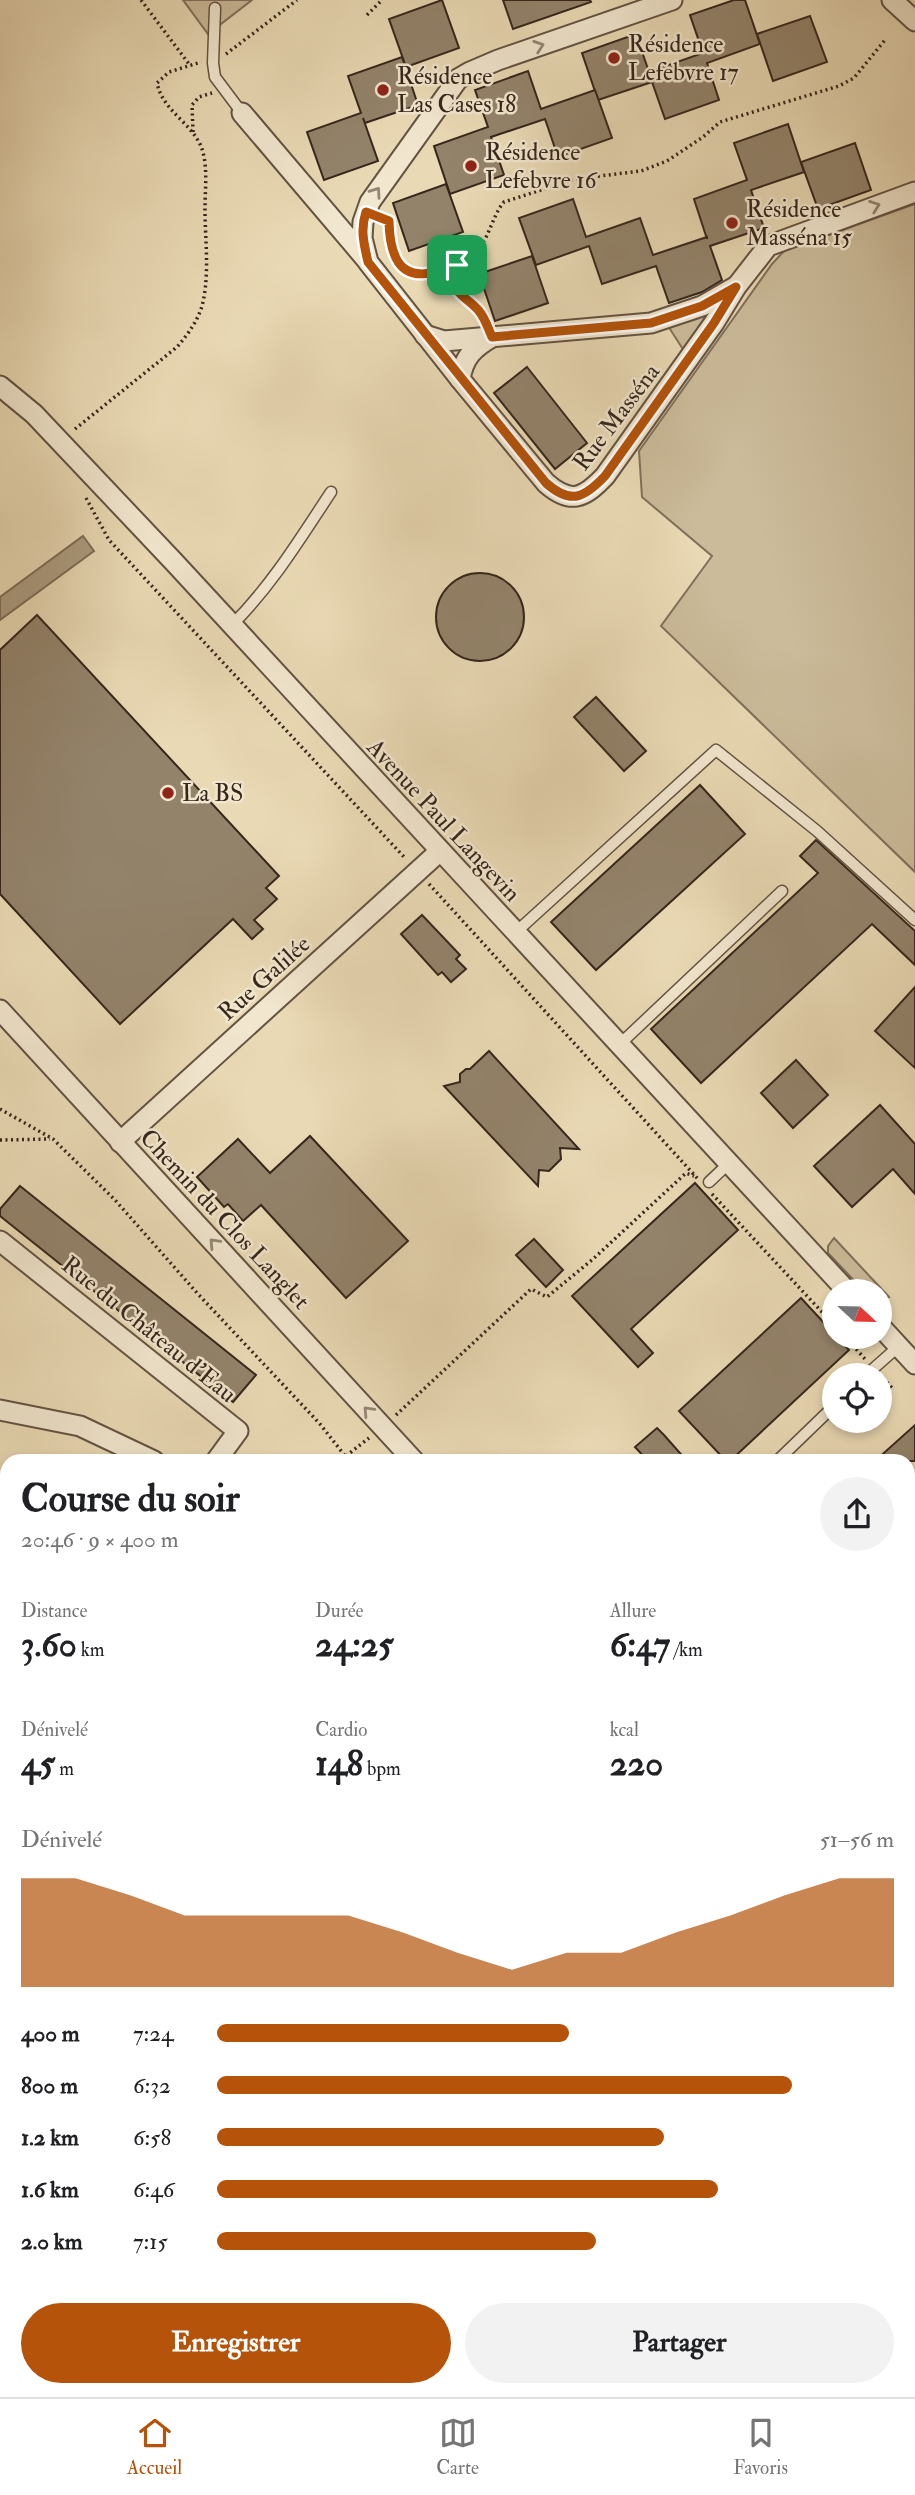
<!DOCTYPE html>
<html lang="fr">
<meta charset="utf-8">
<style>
body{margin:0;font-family:"IM FELL Double Pica",serif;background:#f2f2f2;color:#202124;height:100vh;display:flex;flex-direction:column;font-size:26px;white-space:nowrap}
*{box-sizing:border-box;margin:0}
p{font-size:23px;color:#757577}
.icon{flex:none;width:38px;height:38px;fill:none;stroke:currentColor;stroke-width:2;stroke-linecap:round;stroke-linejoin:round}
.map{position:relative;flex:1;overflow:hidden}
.side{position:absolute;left:0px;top:1454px;width:915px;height:943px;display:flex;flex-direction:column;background:#fff;border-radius:21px 21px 0 0;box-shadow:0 4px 10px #0003}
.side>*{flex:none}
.needle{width:46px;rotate:112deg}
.buttons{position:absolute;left:822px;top:1279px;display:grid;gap:14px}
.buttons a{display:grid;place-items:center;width:70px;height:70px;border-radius:50%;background:#fff;box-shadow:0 4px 10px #0003;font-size:35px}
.pin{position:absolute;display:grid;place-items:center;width:60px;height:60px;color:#fff;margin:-30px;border-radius:14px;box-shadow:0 4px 10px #0006}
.round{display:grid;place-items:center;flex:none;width:74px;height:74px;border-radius:37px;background:#f2f2f2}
.overview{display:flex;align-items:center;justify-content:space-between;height:119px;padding:0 21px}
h1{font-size:38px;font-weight:700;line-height:52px}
.figures{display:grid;grid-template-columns:repeat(3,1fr);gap:10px;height:119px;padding:7px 21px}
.figures div{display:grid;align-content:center}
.figures b{font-size:35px;font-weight:700}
.figures small{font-size:19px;font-weight:400}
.figures p{font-size:19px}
.chart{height:196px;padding:14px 21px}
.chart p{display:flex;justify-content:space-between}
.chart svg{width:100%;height:126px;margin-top:7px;fill:#b45309;opacity:.7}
.cta{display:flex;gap:14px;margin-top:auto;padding:14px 21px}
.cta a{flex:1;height:80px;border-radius:42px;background:#b45309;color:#fff;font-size:28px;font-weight:700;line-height:80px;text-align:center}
.cta a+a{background:#f2f2f2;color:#202124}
ul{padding:0 21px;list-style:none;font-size:23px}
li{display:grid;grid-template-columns:112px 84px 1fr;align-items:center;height:52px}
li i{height:18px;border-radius:9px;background:#b45309}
.dock{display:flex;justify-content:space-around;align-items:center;height:98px;border-top:2px solid #e0e0e0;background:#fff;font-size:19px;color:#757577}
.dock a{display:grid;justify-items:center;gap:4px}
.dock .on{color:#b45309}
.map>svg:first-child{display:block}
</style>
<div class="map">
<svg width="915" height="2397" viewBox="0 0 915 2397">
<rect width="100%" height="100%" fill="#e9d9b4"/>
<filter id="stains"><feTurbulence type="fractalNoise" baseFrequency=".00286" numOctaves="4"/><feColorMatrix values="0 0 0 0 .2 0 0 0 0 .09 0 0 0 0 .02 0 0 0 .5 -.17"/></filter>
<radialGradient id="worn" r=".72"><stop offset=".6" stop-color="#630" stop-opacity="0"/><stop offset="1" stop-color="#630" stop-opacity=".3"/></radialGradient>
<g fill="#cbbb9a" stroke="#80705b" stroke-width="2">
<path d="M183 0H252L208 34Z"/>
<path d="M915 204V872L661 626 712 556 642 497 639 451 772 264 784 251Z"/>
<path d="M703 309 710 319 686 354 668 326Z"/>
<path d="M834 1238 889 1297 880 1301V1292L864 1291 828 1253V1246Z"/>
<path d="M0 1679 7 1684V1759L0 1768Z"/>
<path d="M7 1960V2107L0 2106V1969Z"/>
</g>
<path fill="#ac9c80" stroke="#7d6d58" stroke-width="2" d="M83 536 94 551 0 620V597Z"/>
<g fill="#93836b" stroke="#36261c" stroke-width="2">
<path d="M442 0 459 48 406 67 389 19Z"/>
<path d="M503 0H590L591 2 513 29Z"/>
<path d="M734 0H745L760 44 707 63 719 100 665 119 652 82 598 100 582 53 636 34 649 72 703 53 690 15Z"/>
<path d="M810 16 827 62 773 81 757 34Z"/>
<path d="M402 57 418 105 365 123 363 118 378 161 324 180 307 132 361 113 348 76Z"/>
<path d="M528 71 541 109 595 90 612 138 558 157 545 119 491 137 504 175 450 194 434 146 488 127 475 90Z"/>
<path d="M788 124 804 172 751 190 764 228 710 246 722 280 702 292 669 303 656 266 602 284 589 246 536 265 519 218 573 199 586 237 640 218 653 255 707 237V239L694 199 747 180 734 143Z"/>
<path d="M855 143 871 190 818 209 801 162Z"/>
<path d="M446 184 463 232 409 251 393 203Z"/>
<path d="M532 256 548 303 495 321 479 274Z"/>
<path d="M527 367 587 443 555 469 494 393Z"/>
<circle cx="480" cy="617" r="44"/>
<path d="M37 615 279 876 266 888 277 899 254 920 263 929 252 939 233 919 120 1024 0 894V650Z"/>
<path d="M596 697 646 751 624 771 574 717Z"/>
<path d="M700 785 745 834 596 970 551 922Z"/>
<path d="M816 840 915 931V965L872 924 701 1083 651 1029 818 873 800 856Z"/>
<path d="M422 915 460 955 456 959 466 969 451 982 442 972 438 975 401 934Z"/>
<path d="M915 987V1068L875 1031Z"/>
<path d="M489 1051 579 1149 560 1148 561 1159 549 1171 539 1170 538 1186 444 1086 460 1082V1074L466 1069H470Z"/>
<path d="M796 1060 828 1095 793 1128 761 1093Z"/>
<path d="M880 1105 915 1144V1194L893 1169 852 1207 814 1166Z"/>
<path d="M310 1136 408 1241 346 1298 261 1205 243 1221 228 1204 224 1207 197 1177 238 1139 270 1173Z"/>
<path d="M695 1183 738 1230 631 1329 653 1353 638 1367 572 1296Z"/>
<path d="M20 1186 256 1375 233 1402 0 1216V1209Z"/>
<path d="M534 1239 563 1270 546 1287 516 1255Z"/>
<path d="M801 1298 849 1350 730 1461H726L679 1411Z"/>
<path d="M915 1425V1461H875Z"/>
<path d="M657 1428 664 1435 687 1461H648L635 1447Z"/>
</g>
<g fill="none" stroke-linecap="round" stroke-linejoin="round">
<g stroke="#635342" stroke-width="13">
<g id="service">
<path d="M215 8 213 63 215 77 242 113"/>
<path d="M232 625C272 585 300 539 331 492"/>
<path d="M515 933 716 750 817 831 915 920"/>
<path d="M620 1044 782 891"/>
<path d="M709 1182 729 1163"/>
<path d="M865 1376 899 1346"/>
<path d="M777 1461 835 1405"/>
<path d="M0 1639 7 1630"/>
<path d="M908 2220 915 2226"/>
<path d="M848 2397 853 2390"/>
</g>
</g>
<g stroke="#635342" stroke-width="23">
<g id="minor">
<path d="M892 0 915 21"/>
<path d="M242 113 366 259"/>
<path d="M425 335 444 341 651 323 702 306 735 287"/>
<path d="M492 337C473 348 464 357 460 379L546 483C571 505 584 498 605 476L714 323 736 287 768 246 915 192"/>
<path d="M460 379 368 262 362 238 363 222 370 202 458 79 470 72 498 60 672 0"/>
<path d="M0 386 34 414 174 562 848 1292"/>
<path d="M0 1010 414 1461"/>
<path d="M120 1142 440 851"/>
<path d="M0 1241 238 1431 216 1461"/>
<path d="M880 1326 915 1364"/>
<path d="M0 1410 80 1426 154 1461"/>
<path d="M908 1804 915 1797"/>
<path d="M908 1996 915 2003"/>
<path d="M550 2390 557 2397"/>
</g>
</g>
<g stroke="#36261c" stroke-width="3.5" stroke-dasharray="2 3.5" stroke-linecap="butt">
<path d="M141 0 189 64"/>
<path d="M367 15 382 0"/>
<path d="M226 54 297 0"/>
<path d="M193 132 192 105 199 97 212 93"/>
<path d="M383 219 389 221C390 230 388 240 391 249 404 290 455 273 477 250 490 237 492 216 504 202L575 179 641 171 667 161 703 137 720 122 839 86 854 78 885 40"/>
<path d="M456 267C442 290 474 302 484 319"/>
<path d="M75 429 177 347C188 334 197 322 202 306 210 275 205 240 205 209 205 190 208 167 202 149 193 123 163 112 157 83L169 72 201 62"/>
<path d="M86 498 109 540 405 858"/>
<path d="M429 884 698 1179"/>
<path d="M0 1109 53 1139 115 1200 198 1294 320 1424 349 1461"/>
<path d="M0 1140 50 1139"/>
<path d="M712 1194 835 1326"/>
<path d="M845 1337 866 1360"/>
<path d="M883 1378 893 1389"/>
<path d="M396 1415 531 1289 547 1297 592 1260 686 1173 694 1176"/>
<path d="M346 1456 369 1438"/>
<path d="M0 1841 7 1832"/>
<path d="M0 1869 7 1875"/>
<path d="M0 1898 7 1899"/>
<path d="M0 2187 7 2193"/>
<path d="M0 2323 7 2314"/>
<path d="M0 2362 7 2367"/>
<path d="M908 2367 915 2373"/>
<path d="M650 2390 653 2397"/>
<path d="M685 2390V2397"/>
<path d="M15 2397 20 2390"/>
<path d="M504 2397 509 2390"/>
</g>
<use href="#service" stroke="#f1e6ce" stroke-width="10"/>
<use href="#minor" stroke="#f1e6ce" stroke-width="19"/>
</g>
<defs><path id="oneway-chevron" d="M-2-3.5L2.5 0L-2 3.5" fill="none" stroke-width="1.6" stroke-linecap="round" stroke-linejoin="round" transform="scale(1.75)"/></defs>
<g stroke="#948675">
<use href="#oneway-chevron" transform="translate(539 46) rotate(-19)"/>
<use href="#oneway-chevron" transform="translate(376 192) rotate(-55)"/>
<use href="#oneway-chevron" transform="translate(875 206) rotate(-20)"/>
<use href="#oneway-chevron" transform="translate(214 1243) rotate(-133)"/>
<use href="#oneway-chevron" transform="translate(368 1411) rotate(-133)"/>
</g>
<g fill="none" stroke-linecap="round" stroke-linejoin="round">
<g stroke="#fff" stroke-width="14">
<path id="route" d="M366 212 389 221C390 272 410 285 457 265 442 290 466 295 479 311 485 318 488 328 492 337L651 323 702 306 736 287 714 323 605 476C584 498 571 505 546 483L368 262C364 244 360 230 366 212Z"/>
</g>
<use href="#route" stroke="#b45309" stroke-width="9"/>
</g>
<g fill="#8f2418" stroke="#f1e6ce" stroke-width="2.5">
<circle cx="614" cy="58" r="7"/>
<circle cx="383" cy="90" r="7"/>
<circle cx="471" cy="166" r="7"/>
<circle cx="732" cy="223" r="7"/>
<circle cx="168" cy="793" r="7"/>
</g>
<g text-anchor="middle" stroke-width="5" stroke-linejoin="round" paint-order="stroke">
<g font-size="24" fill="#36261c" stroke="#f1e6ce" text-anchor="start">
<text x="628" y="52">Résidence<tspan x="628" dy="28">Lefebvre 17</tspan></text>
<text x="397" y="84">Résidence<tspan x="397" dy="28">Las Cases 18</tspan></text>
<text x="485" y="160">Résidence<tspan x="485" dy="28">Lefebvre 16</tspan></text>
<text x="746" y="217">Résidence<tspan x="746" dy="28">Masséna 15</tspan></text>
<text x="182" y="801">La BS</text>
</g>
<g font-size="24" fill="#36261c" stroke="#f1e6ce">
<text transform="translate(616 417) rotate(-53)" y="8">Rue Masséna</text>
<text transform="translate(444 820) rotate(47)" y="8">Avenue Paul Langevin</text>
<text transform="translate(264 978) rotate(-42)" y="8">Rue Galilée</text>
<text transform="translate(225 1219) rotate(47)" y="8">Chemin du Clos Langlet</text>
<text transform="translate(149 1329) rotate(39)" y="8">Rue du Château d'Eau</text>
</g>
</g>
<rect width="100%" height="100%" filter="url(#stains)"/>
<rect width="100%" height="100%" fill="url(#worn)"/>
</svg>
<div class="buttons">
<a><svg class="needle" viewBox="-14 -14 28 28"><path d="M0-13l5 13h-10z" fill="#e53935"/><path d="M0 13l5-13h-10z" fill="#757577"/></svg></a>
<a><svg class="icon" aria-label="locate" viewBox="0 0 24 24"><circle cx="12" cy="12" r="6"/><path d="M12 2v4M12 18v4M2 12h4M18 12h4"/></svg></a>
</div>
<div class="pin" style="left:457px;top:265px;background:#1e9e55"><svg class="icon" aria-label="arrive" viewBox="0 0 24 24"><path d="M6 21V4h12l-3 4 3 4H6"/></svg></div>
<section class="side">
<div class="overview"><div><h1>Course du soir</h1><p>20:46 · 9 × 400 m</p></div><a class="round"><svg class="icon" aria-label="share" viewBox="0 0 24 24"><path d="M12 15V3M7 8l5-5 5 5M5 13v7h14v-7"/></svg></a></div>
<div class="figures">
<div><p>Distance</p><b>3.60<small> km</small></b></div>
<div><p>Durée</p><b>24:25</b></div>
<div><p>Allure</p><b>6:47<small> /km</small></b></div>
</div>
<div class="figures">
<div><p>Dénivelé</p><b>45<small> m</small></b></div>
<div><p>Cardio</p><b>148<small> bpm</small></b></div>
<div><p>kcal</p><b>220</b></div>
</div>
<div class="chart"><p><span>Dénivelé</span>51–56 m</p>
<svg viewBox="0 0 160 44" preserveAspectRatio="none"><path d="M0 44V6L10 6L20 12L30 19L40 19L50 19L60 19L70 25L80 32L90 38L100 32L110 32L120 25L130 19L140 12L150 6L160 6V44z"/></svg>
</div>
<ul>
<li><b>400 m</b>7:24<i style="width:52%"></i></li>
<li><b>800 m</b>6:32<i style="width:85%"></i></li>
<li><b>1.2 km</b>6:58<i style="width:66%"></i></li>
<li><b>1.6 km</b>6:46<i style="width:74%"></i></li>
<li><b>2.0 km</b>7:15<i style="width:56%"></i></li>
</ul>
<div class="cta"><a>Enregistrer</a><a>Partager</a></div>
</section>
</div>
<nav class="dock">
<a class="on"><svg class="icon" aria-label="home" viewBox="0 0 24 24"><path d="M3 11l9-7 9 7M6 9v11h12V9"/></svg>Accueil</a>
<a><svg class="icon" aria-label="map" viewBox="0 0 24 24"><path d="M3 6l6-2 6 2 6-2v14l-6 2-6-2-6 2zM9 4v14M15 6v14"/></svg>Carte</a>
<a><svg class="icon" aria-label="saved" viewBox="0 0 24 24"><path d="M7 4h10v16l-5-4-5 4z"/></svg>Favoris</a>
</nav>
